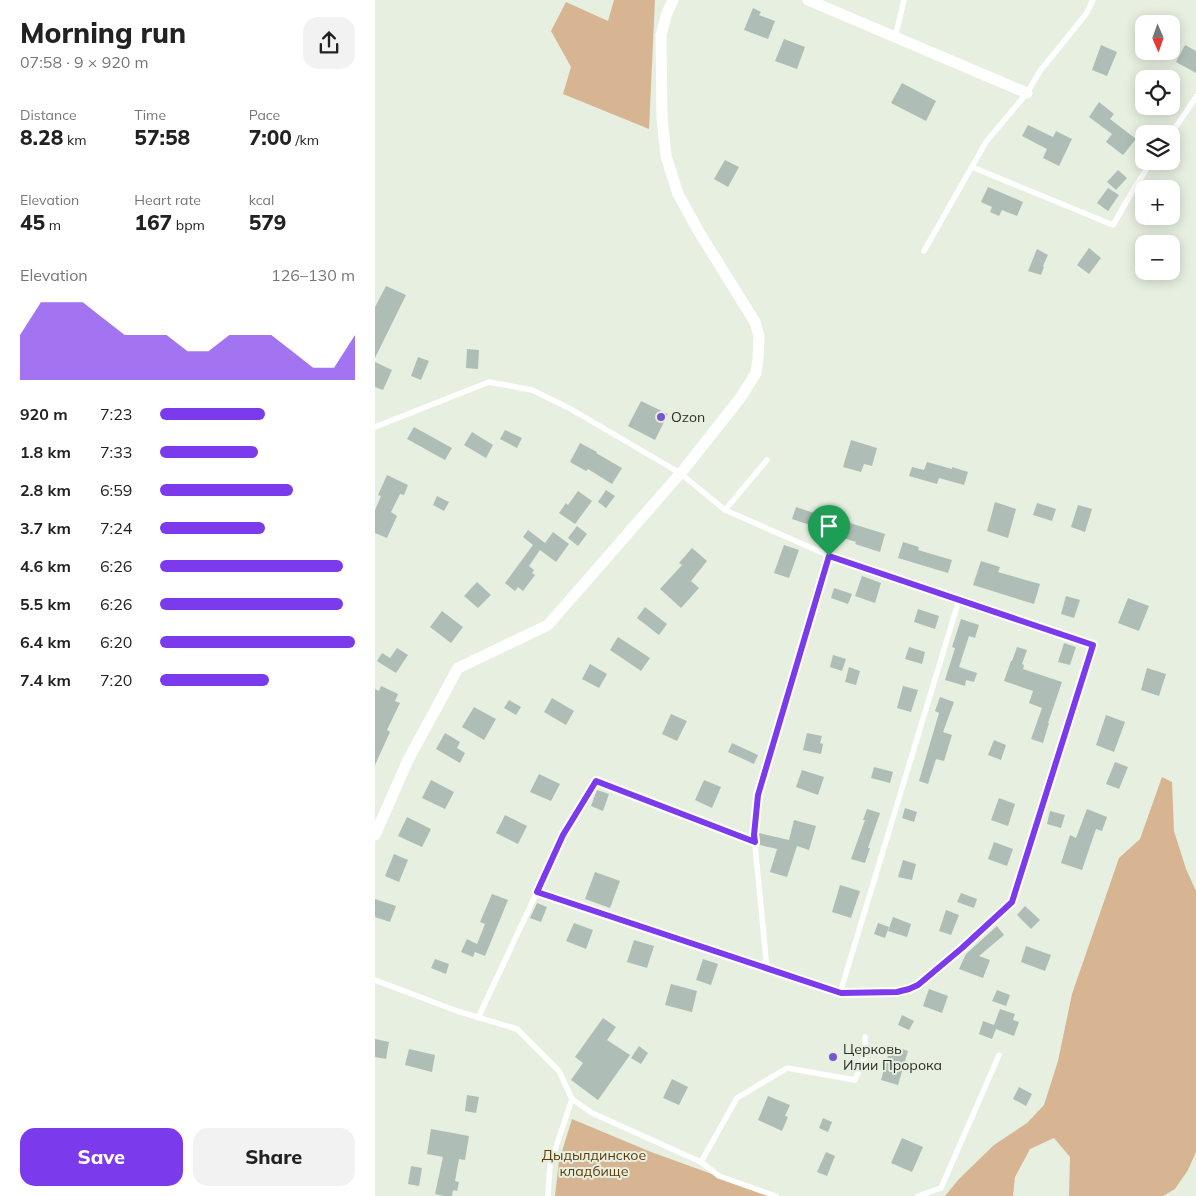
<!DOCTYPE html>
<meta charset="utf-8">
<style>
body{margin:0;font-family:Mulish,sans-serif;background:#f2f2f2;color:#222;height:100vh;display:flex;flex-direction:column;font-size:19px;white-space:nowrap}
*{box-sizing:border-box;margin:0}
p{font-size:16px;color:#767676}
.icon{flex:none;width:28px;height:28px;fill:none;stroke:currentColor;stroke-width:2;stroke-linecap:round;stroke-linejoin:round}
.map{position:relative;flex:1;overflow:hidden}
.drawer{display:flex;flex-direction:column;background:#fff;width:375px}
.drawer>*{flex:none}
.needle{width:32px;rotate:178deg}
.tools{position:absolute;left:760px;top:15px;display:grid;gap:10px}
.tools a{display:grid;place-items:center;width:45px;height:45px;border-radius:10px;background:#fff;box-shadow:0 2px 12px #0003;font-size:25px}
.pin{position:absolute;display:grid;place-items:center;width:42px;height:42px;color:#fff;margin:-51px -21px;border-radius:50% 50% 50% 0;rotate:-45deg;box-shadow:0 0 5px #0007}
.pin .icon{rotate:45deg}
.round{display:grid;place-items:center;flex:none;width:52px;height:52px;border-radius:15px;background:#f2f2f2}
.summary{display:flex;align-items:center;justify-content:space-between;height:85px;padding:0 20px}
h1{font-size:28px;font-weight:800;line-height:38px}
.stats{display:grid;grid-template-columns:repeat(3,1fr);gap:8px;height:85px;padding:5px 20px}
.stats div{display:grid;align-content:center}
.stats b{font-size:21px;font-weight:800}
.stats small{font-size:14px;font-weight:400}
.stats p{font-size:14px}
.chart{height:140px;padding:10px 20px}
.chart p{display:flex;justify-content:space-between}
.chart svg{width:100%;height:90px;margin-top:5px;fill:#7c3aed;opacity:.7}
.button{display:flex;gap:10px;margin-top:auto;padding:10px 20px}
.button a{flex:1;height:58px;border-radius:15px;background:#7c3aed;color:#fff;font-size:20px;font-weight:800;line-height:58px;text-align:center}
.button a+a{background:#f2f2f2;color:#222}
ul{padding:0 20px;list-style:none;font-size:16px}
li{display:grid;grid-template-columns:80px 60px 1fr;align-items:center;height:38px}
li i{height:12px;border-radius:6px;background:#7c3aed}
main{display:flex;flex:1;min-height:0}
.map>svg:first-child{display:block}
</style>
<main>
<section class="drawer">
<div class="summary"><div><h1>Morning run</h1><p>07:58 · 9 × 920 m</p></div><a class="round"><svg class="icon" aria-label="share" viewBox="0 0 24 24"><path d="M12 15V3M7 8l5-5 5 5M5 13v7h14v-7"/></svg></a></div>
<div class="stats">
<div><p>Distance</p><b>8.28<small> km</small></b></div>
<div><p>Time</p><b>57:58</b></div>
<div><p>Pace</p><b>7:00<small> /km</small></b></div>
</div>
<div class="stats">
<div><p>Elevation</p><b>45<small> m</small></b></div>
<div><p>Heart rate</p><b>167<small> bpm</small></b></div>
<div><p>kcal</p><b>579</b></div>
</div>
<div class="chart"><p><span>Elevation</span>126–130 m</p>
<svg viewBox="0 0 160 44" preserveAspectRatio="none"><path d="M0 44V22L10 6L20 6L30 6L40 14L50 22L60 22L70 22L80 30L90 30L100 22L110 22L120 22L130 30L140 38L150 38L160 22V44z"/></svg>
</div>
<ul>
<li><b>920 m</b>7:23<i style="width:54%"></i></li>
<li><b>1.8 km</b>7:33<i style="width:50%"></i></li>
<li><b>2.8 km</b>6:59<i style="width:68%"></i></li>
<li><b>3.7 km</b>7:24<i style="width:54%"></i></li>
<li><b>4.6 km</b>6:26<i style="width:94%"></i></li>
<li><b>5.5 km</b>6:26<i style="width:94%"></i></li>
<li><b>6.4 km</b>6:20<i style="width:100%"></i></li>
<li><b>7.4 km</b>7:20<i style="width:56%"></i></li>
</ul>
<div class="button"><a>Save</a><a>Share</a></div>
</section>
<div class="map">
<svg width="821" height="1196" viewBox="0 0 821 1196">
<rect width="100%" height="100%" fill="#e6efe0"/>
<g fill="#d7b592">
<path d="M239 0H280L274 129 188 94 196 67 176 31 191 2 233 21Z"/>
<path d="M787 777 797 782 799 831 811 869 821 891V1152L813 1170 800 1189 788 1196H694L695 1157 679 1138 655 1149 640 1177 638 1196H570L584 1179 619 1145 652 1123 669 1105 683 1061 697 994 744 858 765 839Z"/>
<path d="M197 1119 276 1152 373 1187 396 1196H180L184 1161Z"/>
</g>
<g fill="#aebeb6">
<path d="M378 8 386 12 384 15 400 21 393 39 369 30Z"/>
<path d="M409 39 430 47 422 69 400 61Z"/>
<path d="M726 45 742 52 732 76 717 70Z"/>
<path d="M810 45 821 51V73L801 62Z"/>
<path d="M527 83 561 101 551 121 516 103Z"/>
<path d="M724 102 739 114 735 119 761 139 748 155 731 142 737 134 714 117Z"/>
<path d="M653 125 678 137 681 131 697 139 684 166 668 158 672 149 647 136Z"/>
<path d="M350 160 364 167 353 187 339 179Z"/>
<path d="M743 170 752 178 741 190 732 182Z"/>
<path d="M613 187 648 202 642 216 627 210 624 216 615 212 617 207 606 202Z"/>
<path d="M733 188 744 195 733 211 722 203Z"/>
<path d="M714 248 726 258 714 274 702 265Z"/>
<path d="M662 249 673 255 668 266 669 267 666 275 653 271Z"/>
<path d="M11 286 31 295 0 358V307Z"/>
<path d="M92 349 104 350 103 369 91 368Z"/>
<path d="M43 357 54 361 46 380 36 376Z"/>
<path d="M0 362 17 370 8 390 0 387Z"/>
<path d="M266 401 293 414 280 440 253 426Z"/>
<path d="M39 427 77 448 70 460 32 439Z"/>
<path d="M130 430 147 438 142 448 125 439Z"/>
<path d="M97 432 118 445 111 458 89 445Z"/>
<path d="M476 440 502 448 497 466 489 464 486 472 468 467Z"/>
<path d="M205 443 222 452 221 453 247 468 237 484 213 469 211 471 195 462Z"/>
<path d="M552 462 577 469V467L593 472 589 485 564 478 562 484 534 476 537 467 549 470Z"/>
<path d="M12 475 33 485 29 495 25 494 16 512 22 516 12 538 0 533V510L6 496 3 495Z"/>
<path d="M231 490 240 496 231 508 223 502Z"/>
<path d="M203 491 217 501 200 524 184 513 191 503 193 505Z"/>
<path d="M62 496 74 502 69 511 58 505Z"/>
<path d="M620 502 641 509 633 538 612 531Z"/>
<path d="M662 503 681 509 677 521 658 515Z"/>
<path d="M703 505 717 509 710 532 696 527Z"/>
<path d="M421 507 451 517 452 514 475 521V523L510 534 505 552 480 544 481 542 447 531V529L417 519Z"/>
<path d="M202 526 212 534 203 546 193 538Z"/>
<path d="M153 530 170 543 178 532 194 544 181 562 165 550 154 566 159 570 157 573 160 575 148 591 143 587 140 591 130 583 158 545 148 537Z"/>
<path d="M528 542 544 547 543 550 577 560 573 573 523 558Z"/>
<path d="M409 545 424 550 414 578 399 573Z"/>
<path d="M317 548 332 561 316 581 324 588 306 608 285 589 307 565 304 563Z"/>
<path d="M606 561 625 567 623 572 665 584 659 604 598 585Z"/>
<path d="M487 576 506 583 500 603 480 596Z"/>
<path d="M102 582 116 595 103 608 89 596Z"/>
<path d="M459 588 477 594 473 604 456 598Z"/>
<path d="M691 596 705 600 699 618 686 614Z"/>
<path d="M753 598 774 606 764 631 743 623Z"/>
<path d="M270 607 292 624 284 635 262 618Z"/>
<path d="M543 609 564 616 560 629 539 622Z"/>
<path d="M67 611 88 627 76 643 55 627Z"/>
<path d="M586 619 604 625 600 638 594 636 584 667 602 673 599 682 591 680 590 686 570 680 580 648 577 647Z"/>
<path d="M243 637 275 658 266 671 235 650Z"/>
<path d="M689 643 701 647 695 665 683 662Z"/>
<path d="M534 647 550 652 547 664 530 659Z"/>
<path d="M642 647 652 650 647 664 649 665 648 669 687 682 673 723H674L668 743 656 739 667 708 654 703 658 691 629 681 636 661H637Z"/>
<path d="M22 648 33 655 21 673 2 661 7 653 15 658Z"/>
<path d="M458 655 471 659 467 671 455 667Z"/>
<path d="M215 664 232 674 224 688 207 679Z"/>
<path d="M474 667 485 671 481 685 470 682Z"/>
<path d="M772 668 791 674 784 696 766 690Z"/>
<path d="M6 686 23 694 20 701 25 703 12 730 15 732 0 765V689L4 691Z"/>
<path d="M528 686 543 690 536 712 522 708Z"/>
<path d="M565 697 579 702 568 732 577 735 569 761 561 759 553 784 544 781 564 713 560 711Z"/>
<path d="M177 698 199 711 191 725 169 712Z"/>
<path d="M134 700 146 707 141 715 129 708Z"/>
<path d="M99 707 121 719 109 740 87 727Z"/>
<path d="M296 714 312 721 302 741 287 734Z"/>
<path d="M731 715 750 722 739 752 721 745Z"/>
<path d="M70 733 85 742 82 748 90 753 85 763 61 749Z"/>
<path d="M432 733 447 736 445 743 448 744 446 754 428 750Z"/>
<path d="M619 740 631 745 626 760 613 755Z"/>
<path d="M357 743 383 755 379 764 353 752Z"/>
<path d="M740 762 753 767 744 789 731 784Z"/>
<path d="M499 767 518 772 515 783 496 778Z"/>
<path d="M427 770 449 777 443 795 421 787Z"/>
<path d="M164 774 185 784 176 801 155 792Z"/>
<path d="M56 780 79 792 70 809 47 798Z"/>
<path d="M329 780 346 787 337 808 320 800Z"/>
<path d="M222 790 234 794 228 811 216 806Z"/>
<path d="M624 798 640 804 633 826 616 820Z"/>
<path d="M530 808 542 812 539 822 527 818Z"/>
<path d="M492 809 505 813 493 848H495L490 863 476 859 490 820H488Z"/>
<path d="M712 809 732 817 727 831 721 829 707 870 686 863 695 835 701 838Z"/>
<path d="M675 811 690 815 686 828 672 824Z"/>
<path d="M130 815 152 826 143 844 121 833Z"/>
<path d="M32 817 56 829 47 847 23 836Z"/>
<path d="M419 820 441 826 434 850 422 846 412 877 395 872 402 849 385 845 384 833 414 840Z"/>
<path d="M619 842 638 849 632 866 613 859Z"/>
<path d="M19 854 33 860 24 882 10 876Z"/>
<path d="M528 860 541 864 537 880 523 877Z"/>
<path d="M220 872 245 881 235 908 210 899Z"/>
<path d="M465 885 485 891 476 918 457 912Z"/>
<path d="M586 893 602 899 599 908 582 902Z"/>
<path d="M117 894 133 900 110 956 100 952 98 957 86 952 92 939 102 944 110 924 105 922Z"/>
<path d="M0 899 21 906 15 922 0 917Z"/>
<path d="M162 903 172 907 166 922 155 918Z"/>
<path d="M650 906 665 920 656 929 642 915Z"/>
<path d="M571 910 584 915 576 935 564 931Z"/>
<path d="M518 917 536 924 532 937 513 931Z"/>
<path d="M199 923 218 930 211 949 191 941Z"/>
<path d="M503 923 514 927 510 938 499 934Z"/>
<path d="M622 926 629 935 604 956 615 960 608 978 584 969 591 954Z"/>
<path d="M259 940 279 946 272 968 252 962Z"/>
<path d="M651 946 676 955 670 971 646 962Z"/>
<path d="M60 959 74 964 71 974 56 968Z"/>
<path d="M328 959 343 964 336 985 321 980Z"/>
<path d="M296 984 322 991 317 1012 290 1005Z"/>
<path d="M554 989 573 996 567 1013 548 1006Z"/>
<path d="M622 990 635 995 631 1006 617 1001Z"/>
<path d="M625 1009 640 1014 638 1020 644 1022 639 1036 621 1029 617 1039 604 1034 608 1021 619 1025Z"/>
<path d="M527 1015 539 1021 534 1030 523 1025Z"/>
<path d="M228 1018 241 1027 232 1040 255 1055 223 1100 196 1080 208 1063 200 1057Z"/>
<path d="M0 1039 14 1042 11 1059 0 1057Z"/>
<path d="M516 1045 533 1051 523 1085 506 1080Z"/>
<path d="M264 1046 273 1053 266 1064 256 1058Z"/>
<path d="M34 1049 60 1055 57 1072 30 1065Z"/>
<path d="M297 1079 313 1087 304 1105 288 1098Z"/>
<path d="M644 1087 657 1094 651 1106 638 1099Z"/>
<path d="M92 1095 104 1097 101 1113 90 1111Z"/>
<path d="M393 1096 415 1105 410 1116 413 1117 407 1131 383 1120Z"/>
<path d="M448 1118 457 1122 453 1132 444 1128Z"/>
<path d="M56 1129 94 1136 90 1160 84 1159 80 1181 84 1182 82 1191 78 1190 77 1196H69L60 1194 68 1157 52 1154Z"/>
<path d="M527 1138 548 1147 537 1172 516 1163Z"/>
<path d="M451 1152 460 1156 452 1176 442 1172Z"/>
<path d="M36 1166 47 1168 44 1186 33 1184Z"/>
</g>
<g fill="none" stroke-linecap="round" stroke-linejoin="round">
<g stroke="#fff" stroke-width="5.5">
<path d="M520 38 529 0"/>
<path d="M796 134 821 97"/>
<path d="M597 167 738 225 760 187 777 161"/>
<path d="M549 251 611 142 652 93 665 71 711 14 718 0"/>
<path d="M0 427 114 382 157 390 194 408 305 473 350 510 455 556 718 645 637 902 587 948 543 985 534 989 522 992 465 993 162 892 103 1018"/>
<path d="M350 510 392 460"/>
<path d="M162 892 188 835 221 781 379 842"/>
<path d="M392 969 379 835 383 795 455 556"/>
<path d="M0 980 82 1011 142 1029 184 1071 197 1099 217 1113 326 1162 362 1098 412 1068 480 1080 490 1056V1037"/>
<path d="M465 993 584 600"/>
<path d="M326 1162 344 1176 401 1196"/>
<path d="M173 1196 175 1165 197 1099"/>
<path d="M543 1196 566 1188 624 1055"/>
</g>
<g stroke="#fff" stroke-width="11">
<path d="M433 0 652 93"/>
<path d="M0 835 33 760 83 668 173 625 310 468 366 397 381 373 383 359 384 336 380 322 324 232 303 194 291 156 287 118 286 35 292 13 298 0"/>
</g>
</g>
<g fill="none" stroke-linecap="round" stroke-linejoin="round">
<g stroke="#fff" stroke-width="10">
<path id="route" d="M454 556 718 645 637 902 587 948 543 985 534 989 522 992 466 993 162 892 188 835 221 781 380 842 379 835 383 795Z"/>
</g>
<use href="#route" stroke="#7c3aed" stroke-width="6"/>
</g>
<g fill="#7856d0" stroke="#e6efe0" stroke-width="2">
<circle cx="286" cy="417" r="5"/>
<circle cx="458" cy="1057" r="5"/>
</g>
<g text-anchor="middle" stroke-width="4" stroke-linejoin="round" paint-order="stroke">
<g font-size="14" fill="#2b2e28" stroke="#e6efe0" text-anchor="start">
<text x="296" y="422">Ozon</text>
<text x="468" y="1054">Церковь<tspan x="468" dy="16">Илии Пророка</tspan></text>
</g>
<g font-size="14" fill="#5f3a07" stroke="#e6efe0">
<text x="219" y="1160">Дыдылдинское<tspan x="219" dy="16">кладбище</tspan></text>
</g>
</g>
</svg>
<div class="tools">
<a><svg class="needle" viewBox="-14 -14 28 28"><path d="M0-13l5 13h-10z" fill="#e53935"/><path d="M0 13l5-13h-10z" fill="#767676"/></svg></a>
<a><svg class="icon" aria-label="locate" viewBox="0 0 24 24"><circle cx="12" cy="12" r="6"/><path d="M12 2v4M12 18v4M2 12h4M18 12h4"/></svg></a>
<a><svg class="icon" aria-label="layers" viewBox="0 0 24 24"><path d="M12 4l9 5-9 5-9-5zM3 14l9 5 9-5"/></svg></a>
<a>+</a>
<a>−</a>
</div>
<div class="pin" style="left:454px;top:556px;background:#1e9e55"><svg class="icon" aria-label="arrive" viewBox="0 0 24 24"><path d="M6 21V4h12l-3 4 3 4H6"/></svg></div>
</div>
</main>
